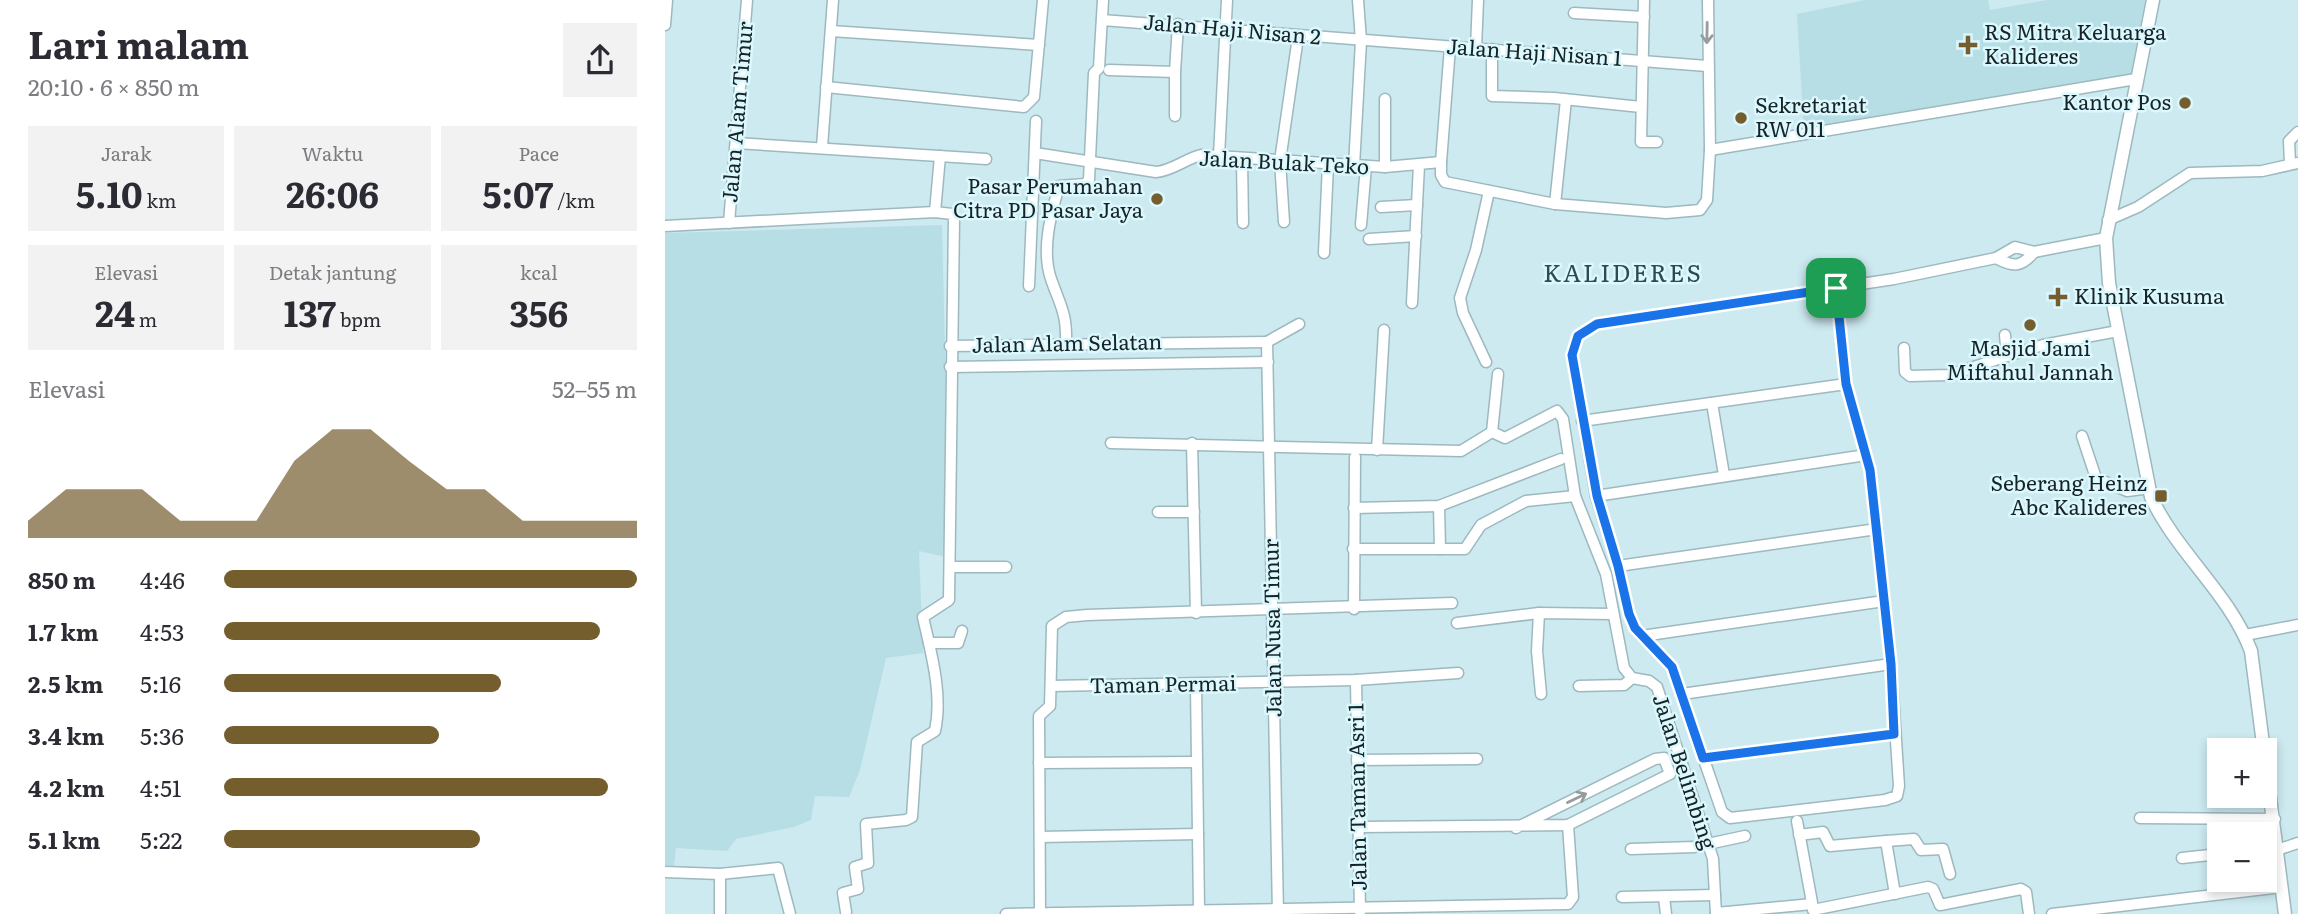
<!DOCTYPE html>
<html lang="id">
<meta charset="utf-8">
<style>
body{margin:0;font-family:Literata,serif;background:#f2f2f3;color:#2b2b33;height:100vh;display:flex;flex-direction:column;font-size:26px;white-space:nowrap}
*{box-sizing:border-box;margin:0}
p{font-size:23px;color:#7c7c81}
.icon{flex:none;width:38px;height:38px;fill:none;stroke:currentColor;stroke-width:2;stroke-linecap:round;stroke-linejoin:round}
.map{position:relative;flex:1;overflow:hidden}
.details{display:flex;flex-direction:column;background:#fff;width:665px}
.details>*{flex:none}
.fabs{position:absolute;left:1542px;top:738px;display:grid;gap:14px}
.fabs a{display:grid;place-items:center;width:70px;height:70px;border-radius:0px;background:#fff;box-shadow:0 4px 10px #0003;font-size:35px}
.pin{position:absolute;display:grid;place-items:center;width:60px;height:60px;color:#fff;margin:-30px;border-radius:14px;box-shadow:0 4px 10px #0006}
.round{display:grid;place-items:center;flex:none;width:74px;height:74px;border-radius:0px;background:#f2f2f3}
.headline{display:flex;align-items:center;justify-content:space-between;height:119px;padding:0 28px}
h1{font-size:38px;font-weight:700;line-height:52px}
.metrics{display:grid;grid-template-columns:repeat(3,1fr);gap:10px;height:119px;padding:7px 28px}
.metrics div{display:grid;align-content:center;border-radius:0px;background:#f2f2f3;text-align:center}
.metrics b{font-size:35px;font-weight:700}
.metrics small{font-size:19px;font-weight:400}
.metrics p{font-size:19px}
.chart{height:196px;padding:14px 28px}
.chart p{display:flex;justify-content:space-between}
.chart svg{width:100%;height:126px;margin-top:7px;fill:#745e2e;opacity:.7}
ul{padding:0 28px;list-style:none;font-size:23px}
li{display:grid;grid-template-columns:112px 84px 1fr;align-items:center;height:52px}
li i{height:18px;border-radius:9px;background:#745e2e}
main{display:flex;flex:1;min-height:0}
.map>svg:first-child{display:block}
</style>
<main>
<section class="details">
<div class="headline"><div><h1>Lari malam</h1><p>20:10 · 6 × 850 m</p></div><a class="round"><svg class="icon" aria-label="share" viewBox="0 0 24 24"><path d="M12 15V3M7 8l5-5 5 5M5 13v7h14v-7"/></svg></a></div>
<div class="metrics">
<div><p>Jarak</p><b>5.10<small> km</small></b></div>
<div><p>Waktu</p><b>26:06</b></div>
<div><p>Pace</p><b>5:07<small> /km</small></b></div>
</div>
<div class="metrics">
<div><p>Elevasi</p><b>24<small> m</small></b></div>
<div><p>Detak jantung</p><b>137<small> bpm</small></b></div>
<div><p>kcal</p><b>356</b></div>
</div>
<div class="chart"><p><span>Elevasi</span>52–55 m</p>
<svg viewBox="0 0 160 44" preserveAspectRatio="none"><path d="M0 44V38L10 27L20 27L30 27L40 38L50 38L60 38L70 17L80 6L90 6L100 17L110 27L120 27L130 38L140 38L150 38L160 38V44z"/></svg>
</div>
<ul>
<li><b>850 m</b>4:46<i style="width:100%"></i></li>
<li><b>1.7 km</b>4:53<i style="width:91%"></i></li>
<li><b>2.5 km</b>5:16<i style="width:67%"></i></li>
<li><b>3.4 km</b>5:36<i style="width:52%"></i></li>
<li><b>4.2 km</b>4:51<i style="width:93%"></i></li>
<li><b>5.1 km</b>5:22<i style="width:62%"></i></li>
</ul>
</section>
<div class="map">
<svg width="1633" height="914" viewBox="0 0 1633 914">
<rect width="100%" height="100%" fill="#cdeaf0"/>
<g fill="#b7dde5">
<path d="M1200 0H1323L1325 10 1382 0H1480L1466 75 1139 131 1132 14Z"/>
<path d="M277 225 285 558 254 551 258 653 221 658 195 770 184 797 150 796 146 820 129 827 71 839 62 851 11 848 9 866 0 865V233Z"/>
</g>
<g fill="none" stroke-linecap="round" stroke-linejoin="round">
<g stroke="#9db9bf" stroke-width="13">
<g id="minor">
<path d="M979 0 976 142H992"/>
<path d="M909 13 979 17"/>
<path d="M437 20 1042 66"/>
<path d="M0 25 2 0"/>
<path d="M166 31 374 45"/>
<path d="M811 48 813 0"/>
<path d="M827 49V96L889 98 976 107"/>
<path d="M444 70 510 72 513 24"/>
<path d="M510 72V116"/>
<path d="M161 87 359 107 369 97 378 0"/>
<path d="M720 99V167"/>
<path d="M71 143 321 159"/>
<path d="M157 147 168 0"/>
<path d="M1045 150 1471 79"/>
<path d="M370 153 491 172C507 171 520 159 536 155L720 167 776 162V175L780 182 890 204 1001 213 1035 210 1042 200 1045 150 1043 0"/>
<path d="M554 156 562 0"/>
<path d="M577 160 578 223"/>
<path d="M776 162 785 47"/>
<path d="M1625 163 1624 141 1633 132"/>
<path d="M689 166 696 41 693 0"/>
<path d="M890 204 901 100"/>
<path d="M716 207 752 205"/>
<path d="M270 212 275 156"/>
<path d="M1443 220 1473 207 1525 173 1597 171 1633 163"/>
<path d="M619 222 615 161 633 37"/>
<path d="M64 223 82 0"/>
<path d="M696 225 701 166"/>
<path d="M0 226 270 212 287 214 289 219 284 600 258 617C266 653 278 694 270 731L252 742 247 817 241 820 201 824 203 863 190 867 193 889 178 893 181 912"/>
<path d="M704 239 751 236"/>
<path d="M659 253 663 164"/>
<path d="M1331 258C1348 267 1356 268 1369 252"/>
<path d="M364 286 371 121"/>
<path d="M1171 288 1181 384 1205 470 1226 664 1234 786 1232 796 1220 800 1065 818 1057 812 1007 667 970 628 964 614 953 566 931 496 907 355 913 336 932 324 1229 279 1331 258 1350 247 1369 252 1441 238"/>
<path d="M747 303 754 165"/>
<path d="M602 342 613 914"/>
<path d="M602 342 634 324"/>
<path d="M401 343C402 313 395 305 386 279 376 250 386 214 394 186L420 184 424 180 429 73 434 68 438 0"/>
<path d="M285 346 602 342"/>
<path d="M1239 348 1240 372 1245 376 1285 375 1342 356 1340 335"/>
<path d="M1342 356 1378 345 1453 331"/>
<path d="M821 362 798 313 795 298 811 250 824 191"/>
<path d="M285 367 603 362"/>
<path d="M1047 403 1059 475"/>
<path d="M917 421 1181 384"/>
<path d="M827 432 833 374"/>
<path d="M1417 436 1431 478 1462 491 1485 488"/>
<path d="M446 443 796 451 827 432 840 438 892 411 898 419 910 496 941 574 959 668 967 678 984 681 992 687 1048 859 1051 914"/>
<path d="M527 443 531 613"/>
<path d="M712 450 719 330"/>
<path d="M931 496 1201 455"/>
<path d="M774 506 775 549"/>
<path d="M689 508 774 506 896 459"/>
<path d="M493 512H529"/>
<path d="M688 549H800L816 525 861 501 910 496"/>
<path d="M953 566 1212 529"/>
<path d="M286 567H341"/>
<path d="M689 609 690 457"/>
<path d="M874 613 872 651 876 694"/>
<path d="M792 623 874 613 948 614"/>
<path d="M1580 635 1633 625"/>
<path d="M977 636 1219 601"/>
<path d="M264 643H293L297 631"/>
<path d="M691 680 695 912"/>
<path d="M531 685 534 909"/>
<path d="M386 686 691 680 793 673"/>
<path d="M914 686 959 685 967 678"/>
<path d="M1017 694 1226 664"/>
<path d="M1038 758 1229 734"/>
<path d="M692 760 812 759"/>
<path d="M374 763 531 762"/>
<path d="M1475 818 1610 819"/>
<path d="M1132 821 1148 908"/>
<path d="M694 827 903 825 1005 774 999 758 990 759 851 828"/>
<path d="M1134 835 1158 832 1165 846 1221 841 1230 894"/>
<path d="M375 837 533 834"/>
<path d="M1221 841 1249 839 1256 850 1278 849 1285 874"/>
<path d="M966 849 1029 847 1080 836"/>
<path d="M1600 854 1633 843"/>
<path d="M1517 858 1554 854"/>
<path d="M0 872 55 874 113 868 125 914"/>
<path d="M55 874V914"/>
<path d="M957 897 1050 895"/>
<path d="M999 897 1001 914"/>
<path d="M1148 910 1263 887 1268 889 1275 905 1356 889 1361 892 1364 914"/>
<path d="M375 912 374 716 385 706 387 626 401 617 422 615 787 603"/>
<path d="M1051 913 1147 904"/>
<path d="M341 914 903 904 908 897 903 825"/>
<path d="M1387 914 1617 887"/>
</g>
</g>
<g stroke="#9db9bf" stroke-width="15">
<path id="major" d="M1488 0 1441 238 1444 283 1486 497C1512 553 1564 593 1586 651L1620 914"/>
</g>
<use href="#minor" stroke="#fff" stroke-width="10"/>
<use href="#major" stroke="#fff" stroke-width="12"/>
</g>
<defs><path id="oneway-shaft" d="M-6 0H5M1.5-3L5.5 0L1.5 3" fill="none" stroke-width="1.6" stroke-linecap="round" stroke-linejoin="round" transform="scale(1.75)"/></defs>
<g stroke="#979c9d">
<use href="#oneway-shaft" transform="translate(1042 33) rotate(91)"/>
<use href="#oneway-shaft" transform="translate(912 798) rotate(-26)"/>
</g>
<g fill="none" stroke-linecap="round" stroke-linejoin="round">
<g stroke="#fff" stroke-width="14">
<path id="route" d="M1171 288 1181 384 1205 470 1226 664 1229 734 1038 758 1007 667 970 628 964 614 953 566 932 496 907 355 913 336 932 324Z"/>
</g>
<use href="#route" stroke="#1a73e8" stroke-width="9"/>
</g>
<g fill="#745e2e" stroke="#daf8fe" stroke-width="2.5">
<path d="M1299.5 34.5h7v7h7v7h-7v7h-7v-7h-7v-7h7z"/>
<circle cx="1520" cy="103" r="7"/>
<circle cx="1076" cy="118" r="7"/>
<circle cx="492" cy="199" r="7"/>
<path d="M1389.5 286.5h7v7h7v7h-7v7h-7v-7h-7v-7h7z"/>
<circle cx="1365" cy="325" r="7"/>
<rect x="1489" y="489" width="14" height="14" rx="3.5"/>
</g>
<g text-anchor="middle" stroke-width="5" stroke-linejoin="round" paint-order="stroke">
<g font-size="21" fill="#182325" stroke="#daf8fe">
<text transform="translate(567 30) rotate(5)" y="7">Jalan Haji Nisan 2</text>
<text transform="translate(869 53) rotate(4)" y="7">Jalan Haji Nisan 1</text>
<text transform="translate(73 112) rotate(-85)" y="7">Jalan Alam Timur</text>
<text transform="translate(619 163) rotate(3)" y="7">Jalan Bulak Teko</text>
<text transform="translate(402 344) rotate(-1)" y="7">Jalan Alam Selatan</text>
<text transform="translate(608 628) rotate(-91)" y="7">Jalan Nusa Timur</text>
<text transform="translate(498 685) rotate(-1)" y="7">Taman Permai</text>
<text transform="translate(1019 772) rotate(72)" y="7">Jalan Belimbing</text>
<text transform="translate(693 797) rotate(-91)" y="7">Jalan Taman Asri 1</text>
</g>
<g font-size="21" fill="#182325" stroke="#daf8fe" text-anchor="start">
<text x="1319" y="40">RS Mitra Keluarga<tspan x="1319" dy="24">Kalideres</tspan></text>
<text x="1506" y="110" text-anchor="end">Kantor Pos</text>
<text x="1090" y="113">Sekretariat<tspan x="1090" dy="24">RW 011</tspan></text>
<text x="478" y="194" text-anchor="end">Pasar Perumahan<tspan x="478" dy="24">Citra PD Pasar Jaya</tspan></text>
<text x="1409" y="304">Klinik Kusuma</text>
<text x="1365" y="356" text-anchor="middle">Masjid Jami<tspan x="1365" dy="24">Miftahul Jannah</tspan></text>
<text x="1482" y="491" text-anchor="end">Seberang Heinz<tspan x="1482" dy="24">Abc Kalideres</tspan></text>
</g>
<g font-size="24" letter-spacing="2" fill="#304a4f" stroke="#daf8fe">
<text x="958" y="282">KALIDERES</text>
</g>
</g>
</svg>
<div class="fabs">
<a>+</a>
<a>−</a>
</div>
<div class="pin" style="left:1171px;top:288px;background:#1e9e55"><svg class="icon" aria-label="arrive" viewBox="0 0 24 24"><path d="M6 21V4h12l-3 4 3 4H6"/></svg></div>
</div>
</main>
